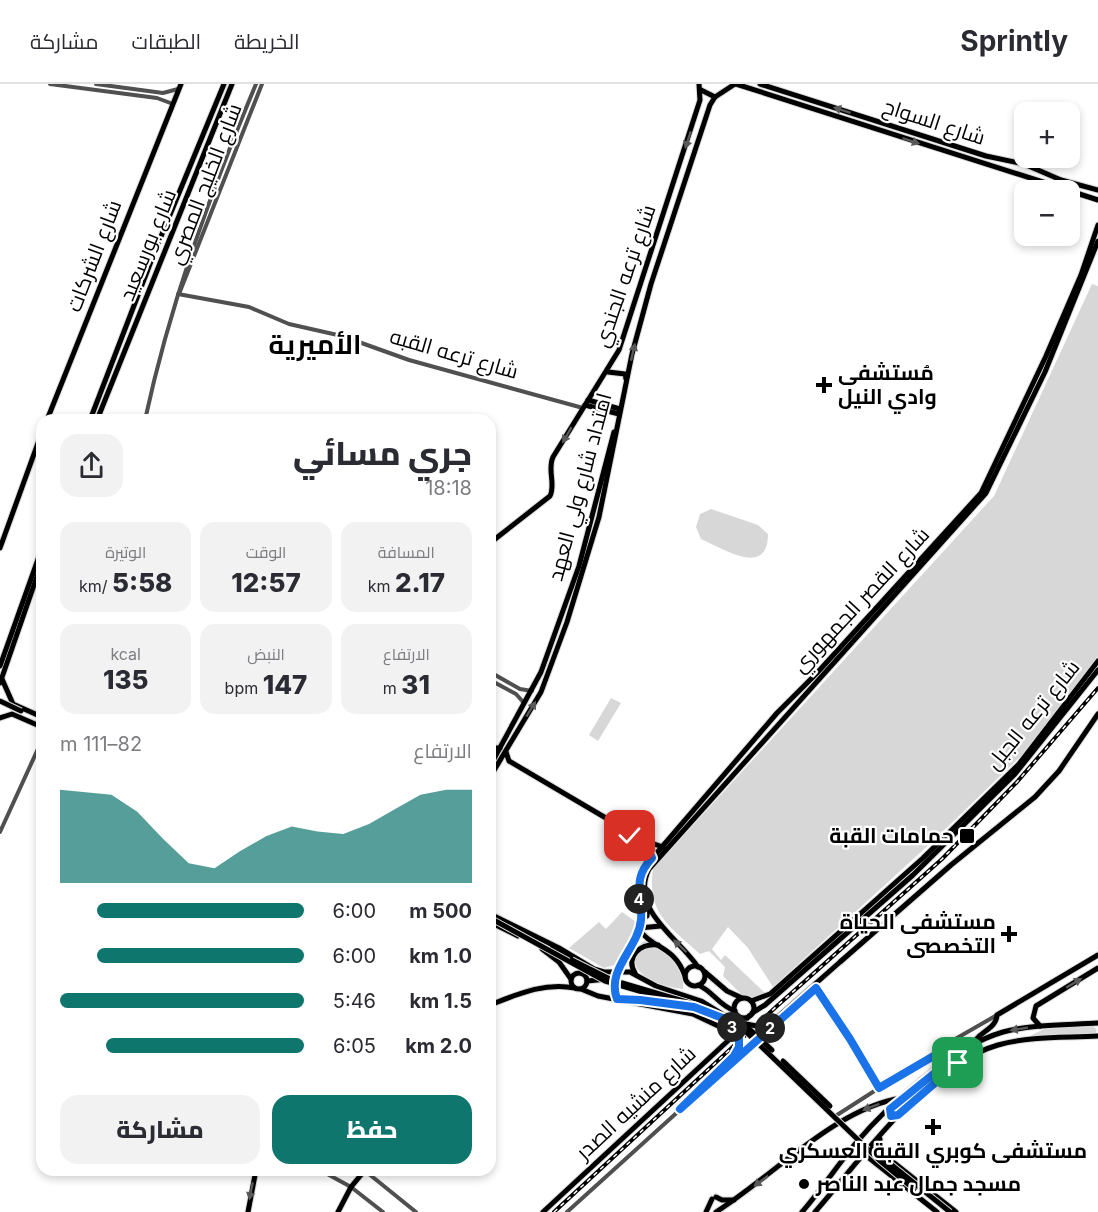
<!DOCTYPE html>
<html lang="ar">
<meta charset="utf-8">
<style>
body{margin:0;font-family:Inter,Cairo,sans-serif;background:#f2f2f3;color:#2b2b33;direction:rtl;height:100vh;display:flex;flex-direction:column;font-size:22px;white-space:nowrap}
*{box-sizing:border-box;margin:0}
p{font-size:20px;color:#7c7c81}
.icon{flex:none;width:33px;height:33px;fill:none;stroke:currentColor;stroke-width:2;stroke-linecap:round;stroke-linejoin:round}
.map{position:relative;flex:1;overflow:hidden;direction:ltr}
.drawer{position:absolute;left:36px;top:330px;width:460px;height:762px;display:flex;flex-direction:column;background:#fff;border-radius:18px;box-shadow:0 3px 9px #0003;direction:rtl}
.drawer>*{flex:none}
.fabs{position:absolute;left:1014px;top:18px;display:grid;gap:12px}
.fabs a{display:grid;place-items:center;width:66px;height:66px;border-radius:12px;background:#fff;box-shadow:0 3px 9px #0003;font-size:30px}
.pin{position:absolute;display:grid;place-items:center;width:51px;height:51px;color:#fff;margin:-26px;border-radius:12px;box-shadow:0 3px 9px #0006}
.km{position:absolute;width:30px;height:30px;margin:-15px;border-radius:50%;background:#222;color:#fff;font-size:16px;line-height:30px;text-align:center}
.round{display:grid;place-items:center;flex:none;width:63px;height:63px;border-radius:18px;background:#f2f2f3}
.headline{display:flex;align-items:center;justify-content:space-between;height:102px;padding:0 24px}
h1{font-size:33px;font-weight:800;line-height:45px}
.metrics{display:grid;grid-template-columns:repeat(3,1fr);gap:9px;height:102px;padding:6px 24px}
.metrics div{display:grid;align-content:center;border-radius:15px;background:#f2f2f3;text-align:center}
.metrics b{font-size:26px;font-weight:800}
.metrics small{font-size:16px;font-weight:400}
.metrics p{font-size:16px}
.chart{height:168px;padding:12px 24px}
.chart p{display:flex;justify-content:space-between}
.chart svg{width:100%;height:108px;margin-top:6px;fill:#0f766e;opacity:.7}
.action{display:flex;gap:12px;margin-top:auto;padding:12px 24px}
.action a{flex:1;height:69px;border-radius:18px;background:#0f766e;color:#fff;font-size:24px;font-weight:800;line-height:69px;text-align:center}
.action a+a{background:#f2f2f3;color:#2b2b33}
ul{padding:0 24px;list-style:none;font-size:20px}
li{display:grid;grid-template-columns:96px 72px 1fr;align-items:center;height:45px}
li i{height:15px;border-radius:8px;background:#0f766e}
header{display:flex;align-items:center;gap:36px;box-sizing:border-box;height:84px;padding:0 30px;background:#fff;border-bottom:2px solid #e1e1e2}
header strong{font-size:28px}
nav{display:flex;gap:33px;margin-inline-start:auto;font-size:21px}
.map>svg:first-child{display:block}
</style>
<header>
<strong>Sprintly</strong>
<nav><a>الخريطة</a><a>الطبقات</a><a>مشاركة</a></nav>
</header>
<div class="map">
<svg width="1098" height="1128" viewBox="0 0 1098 1128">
<rect width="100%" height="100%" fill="#fff"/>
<g fill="#d7d7d7">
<path d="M1092 200 1098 202V572L1025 668 933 757 773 903 748 864 728 843 712 865 721 876 725 871 765 909 756 917 746 915 723 892 725 883 709 867 700 870C671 844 646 829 653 785L994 412Z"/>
<path d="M711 425 758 441 768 450C768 494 724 465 701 455L696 443 700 430Z"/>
<path d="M611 614 621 619 598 657 589 651Z"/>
<path d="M622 828 639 840 618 880 604 884 569 864 599 838 606 845Z"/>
<path d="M647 856C663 860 686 888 683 905 665 903 630 894 635 870 637 862 640 859 647 856Z"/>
<path d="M1093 942 1097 946 1095 950 1030 952 1044 945Z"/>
</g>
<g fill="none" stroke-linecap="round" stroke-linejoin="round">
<g stroke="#dbdbdb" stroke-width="7">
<g id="major">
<path d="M736 0 1068 106"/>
<path d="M760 0 986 72 1024 80 1061 96 1098 106"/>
<path d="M701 6 715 13"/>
<path d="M1070 107 1098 116"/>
<path d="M608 288 625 290 626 295"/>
<path d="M588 316 620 325"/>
<path d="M585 321 619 330"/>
<path d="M47 336 181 0"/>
<path d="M90 336 155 167 224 0"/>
<path d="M97 336 232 0"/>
<path d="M490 459 550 412C556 400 547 386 553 373L619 266 700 16 699 0"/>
<path d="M0 464 42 348"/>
<path d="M0 582 42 464"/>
<path d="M2 595 13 620 42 633"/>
<path d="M0 599 42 478"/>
<path d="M0 634 12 630 42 643"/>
<path d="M490 664H500"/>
<path d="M506 668 509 677 645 757 663 763"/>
<path d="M490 682 541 588 579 482 614 348"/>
<path d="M490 693 541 608 567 538 599 433 632 270 651 200 710 21 715 13 735 0"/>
<path d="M640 758 650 766 652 774"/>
<path d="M642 825 647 832 648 822"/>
<path d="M490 830 559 864 594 885 604 888H630L656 902 701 917 722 930"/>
<path d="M490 838 518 852"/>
<path d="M639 844 661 842"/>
<path d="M639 845C652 865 674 861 685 892"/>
<path d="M552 864 568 874"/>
<path d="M542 865 559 878 571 895"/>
<path d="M840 878 951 781 1035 713 1059 687 1098 630"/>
<circle cx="695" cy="892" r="10"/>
<path d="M698 883C679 854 629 826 649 785L986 409 1045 288 1098 157"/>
<path d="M705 888 727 907 742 914"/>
<circle cx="579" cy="897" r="8"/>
<path d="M635 889C625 872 641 859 658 861"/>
<path d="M587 897 607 895"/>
<path d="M698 901C713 907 719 922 735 927"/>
<path d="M581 905 598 912 693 930 735 950"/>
<circle cx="744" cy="924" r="10"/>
<path d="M617 915C607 889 631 869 639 845 645 825 633 804 643 785L777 629 817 589 981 409 1046 272 1081 191 1098 141"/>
<path d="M633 916 660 920"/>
<path d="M751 917 770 910 923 774 1019 680 1098 577"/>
<path d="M490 921C518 910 545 898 575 904"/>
<path d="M752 929 765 921 913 791 1015 690 1098 586"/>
<path d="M1040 942 1033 934 1036 922 1098 884"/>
<path d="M973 961C977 948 996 946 997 931L1098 871"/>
<path d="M904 988 909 989 951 963 957 971"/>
<path d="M680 1025 734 972"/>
<path d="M880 1055 879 1064 883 1070 956 1128"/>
<path d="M854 1062 937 1128"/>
<path d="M716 1113 722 1116H734"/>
<path d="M248 1128 256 1086"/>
<path d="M338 1128 351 1103 365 1086"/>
<path d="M543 1128 732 953 749 932"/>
<path d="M706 1128 712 1115"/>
<path d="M716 1128C772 1093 837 1023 902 1014"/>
<path d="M802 1128C821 1106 837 1082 855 1060 889 1020 951 963 1003 948 1033 940 1067 941 1098 939"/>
<path d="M815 1128C863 1073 926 982 998 961 1030 952 1065 954 1098 952"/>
</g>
</g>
<g stroke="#505050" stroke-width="4">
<path d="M50 0 157 14 173 20"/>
<path d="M96 0 163 9 178 5"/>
<path d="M178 210 249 223 289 240 342 252 409 276 583 324"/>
<path d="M179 210 262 0"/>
<path d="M145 336C170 220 210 110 256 0"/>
<path d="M490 588 520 605 532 607"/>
<path d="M490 596 516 610 524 619"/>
<path d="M0 748 42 656"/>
<path d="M699 1010 816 904 850 955 879 1004"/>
<path d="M837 1031 957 954 997 931"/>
<path d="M320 1086 351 1103 383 1128"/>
<path d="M364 1086 416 1128"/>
<path d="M567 1128 682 1024"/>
</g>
<use href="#major" stroke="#000" stroke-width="5"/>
<g stroke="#000" stroke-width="4">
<path id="rail" d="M554 1128 777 922 942 775 1017 698 1098 604"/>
</g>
<use href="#rail" stroke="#fff" stroke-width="1.5" stroke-dasharray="4.5" stroke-linecap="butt"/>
<g stroke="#dbdbdb" stroke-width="7" stroke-linecap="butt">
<g id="major-bridge">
<path d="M0 617 21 627"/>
<path d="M490 834 605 897 694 923 741 943 879 1076 914 1105"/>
<path d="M572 876 612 896 690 919"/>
<path d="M724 931 743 939 772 966"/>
<path d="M728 939C738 950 742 958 734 972"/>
<path d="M746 940 762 943 771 939 840 878"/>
<path d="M783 977 830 1022"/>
<path d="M872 1065 950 1128"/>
</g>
</g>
<use href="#major-bridge" stroke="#000" stroke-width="5"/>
</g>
<defs><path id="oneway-solid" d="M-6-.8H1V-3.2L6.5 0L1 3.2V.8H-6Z" transform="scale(1.5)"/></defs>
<g fill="#595959">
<use href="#oneway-solid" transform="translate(842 26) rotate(-162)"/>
<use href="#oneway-solid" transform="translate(688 56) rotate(108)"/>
<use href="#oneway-solid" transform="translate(911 57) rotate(18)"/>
<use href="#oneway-solid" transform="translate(633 268) rotate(-77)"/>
<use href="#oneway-solid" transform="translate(567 351) rotate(120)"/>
<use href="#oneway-solid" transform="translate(531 625) rotate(-59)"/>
<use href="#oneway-solid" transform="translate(680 862) rotate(-136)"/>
<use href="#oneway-solid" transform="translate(1074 899) rotate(-31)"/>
<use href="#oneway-solid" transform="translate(1019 945) rotate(171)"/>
<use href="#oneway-solid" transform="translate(871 1023) rotate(159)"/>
<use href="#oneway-solid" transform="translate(761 1097) rotate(143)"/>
<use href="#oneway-solid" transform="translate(251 1107) rotate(101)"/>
</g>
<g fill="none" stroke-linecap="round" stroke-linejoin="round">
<g stroke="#fff" stroke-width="12">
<path id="route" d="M630 752 647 763 652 774C631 796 643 810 641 836 638 865 606 885 617 915L640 916 694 923 725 935 739 952V963L734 972 680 1025 816 904 850 955 879 1004 949 963 954 965 957 971 890 1025 891 1032 898 1031 958 979"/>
</g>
<use href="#route" stroke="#1a73e8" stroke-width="8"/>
</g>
<g fill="#000" stroke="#fff" stroke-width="2">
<path d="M821 292h6v6h6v6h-6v6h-6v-6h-6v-6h6z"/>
<rect x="959" y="744" width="16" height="16" rx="3"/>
<path d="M1006 841h6v6h6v6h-6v6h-6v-6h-6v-6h6z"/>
<path d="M930 1034h6v6h6v6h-6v6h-6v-6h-6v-6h6z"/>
<circle cx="804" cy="1100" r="6"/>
</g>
<g text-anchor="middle" stroke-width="4.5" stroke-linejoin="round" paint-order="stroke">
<g font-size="21" fill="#000" stroke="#fff">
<text transform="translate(934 38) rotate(18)" y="7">شارع السواح</text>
<text transform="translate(205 100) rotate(-69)" y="7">شارع الخليج المصري</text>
<text transform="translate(148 161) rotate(-68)" y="7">شارع بورسعيد</text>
<text transform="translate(94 172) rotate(-69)" y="7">شارع الشركات</text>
<text transform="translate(625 192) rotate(-71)" y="7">شارع ترعه الجندي</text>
<text transform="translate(454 270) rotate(16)" y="7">شارع ترعه القبه</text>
<text transform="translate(580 403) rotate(-75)" y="7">امتداد شارع ولي العهد</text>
<text transform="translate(861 516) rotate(-47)" y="7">شارع القصر الجمهوري</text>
<text transform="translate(1033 631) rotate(-51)" y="7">شارع ترعه الجبل</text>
<text transform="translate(636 1019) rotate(-43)" y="7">شارع منشيه الصدر</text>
</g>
<g font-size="21" font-weight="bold" fill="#000" stroke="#fff" text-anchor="start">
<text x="838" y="296">مُستشفى<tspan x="838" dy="24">وادي النيل</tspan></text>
<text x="954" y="759" text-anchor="end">حمامات القبة</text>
<text x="996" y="845" text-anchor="end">مستشفى الحياة<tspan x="996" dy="24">التخصصى</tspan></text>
<text x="933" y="1074" text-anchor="middle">مستشفى كوبري القبة العسكري</text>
<text x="816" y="1107">مسجد جمال عبد الناصر</text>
</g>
<g font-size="27" font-weight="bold" fill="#000" stroke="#fff">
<text x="315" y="270">الأميرية</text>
</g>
</g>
</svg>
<div class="fabs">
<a>+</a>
<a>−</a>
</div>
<div class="pin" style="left:958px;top:979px;background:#1e9e55"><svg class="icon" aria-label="arrive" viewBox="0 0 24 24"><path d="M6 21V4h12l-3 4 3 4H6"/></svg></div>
<div class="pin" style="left:630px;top:752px;background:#d93025"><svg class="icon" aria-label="check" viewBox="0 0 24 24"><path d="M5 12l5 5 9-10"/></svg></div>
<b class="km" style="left:770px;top:944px">2</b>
<b class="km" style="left:732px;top:943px">3</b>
<b class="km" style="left:639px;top:815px">4</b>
<section class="drawer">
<div class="headline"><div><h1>جري مسائي</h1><p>18:18</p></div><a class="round"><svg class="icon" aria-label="share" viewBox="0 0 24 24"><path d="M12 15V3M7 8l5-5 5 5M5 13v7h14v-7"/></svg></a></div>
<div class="metrics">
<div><p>المسافة</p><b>2.17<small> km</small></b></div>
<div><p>الوقت</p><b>12:57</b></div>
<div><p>الوتيرة</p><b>5:58<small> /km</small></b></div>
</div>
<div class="metrics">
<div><p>الارتفاع</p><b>31<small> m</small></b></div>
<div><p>النبض</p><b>147<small> bpm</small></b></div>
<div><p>kcal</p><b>135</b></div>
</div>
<div class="chart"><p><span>الارتفاع</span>82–111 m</p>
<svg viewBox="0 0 160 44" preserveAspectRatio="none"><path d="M0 44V6L10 7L20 8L30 15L40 26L50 36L60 38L70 31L80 25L90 21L100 23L110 24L120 20L130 14L140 8L150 6L160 6V44z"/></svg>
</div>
<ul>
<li><b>500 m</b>6:00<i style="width:85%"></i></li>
<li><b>1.0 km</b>6:00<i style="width:85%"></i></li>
<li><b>1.5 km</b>5:46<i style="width:100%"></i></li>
<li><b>2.0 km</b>6:05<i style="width:81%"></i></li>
</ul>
<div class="action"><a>حفظ</a><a>مشاركة</a></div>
</section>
</div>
